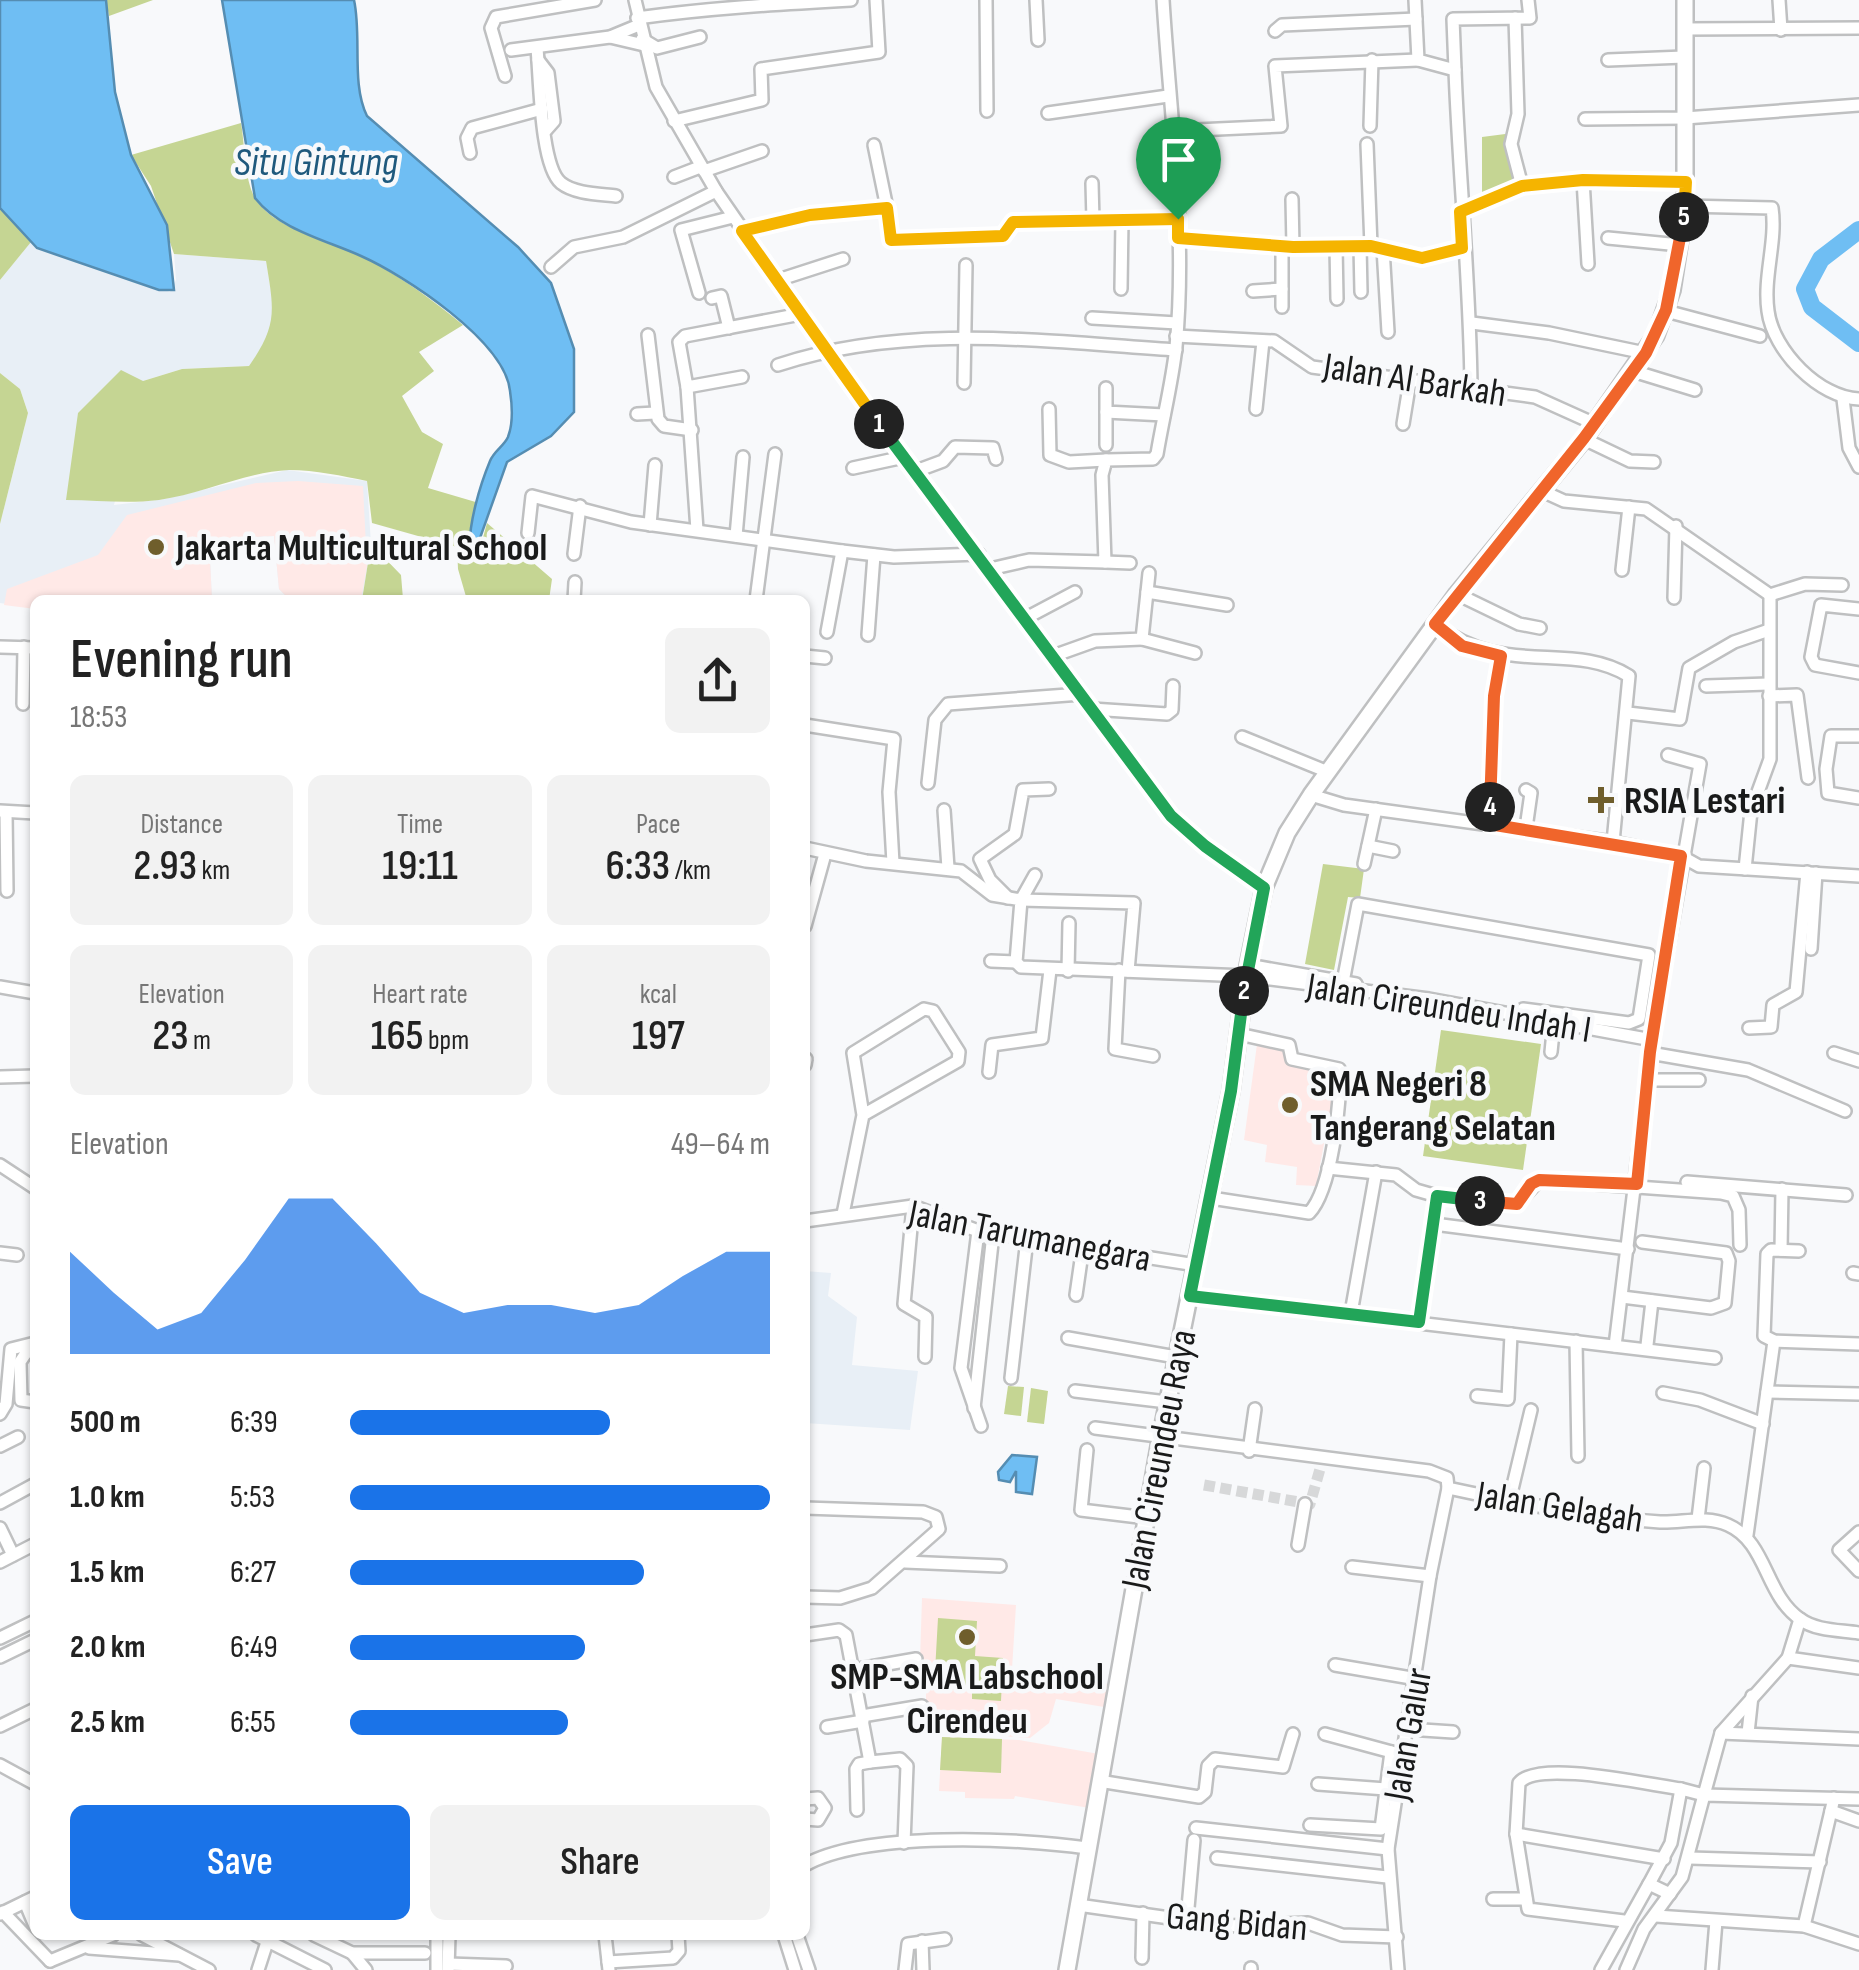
<!DOCTYPE html>
<meta charset="utf-8">
<style>
body{margin:0;font-family:"Sofia Sans Condensed",sans-serif;background:#f2f2f2;color:#222;height:100vh;display:flex;flex-direction:column;font-size:38px;white-space:nowrap}
*{box-sizing:border-box;margin:0}
p{font-size:32px;color:#767676}
.icon{flex:none;width:55px;height:55px;fill:none;stroke:currentColor;stroke-width:2;stroke-linecap:round;stroke-linejoin:round}
.map{position:relative;flex:1;overflow:hidden}
.panel{position:absolute;left:30px;top:595px;width:780px;height:1345px;display:flex;flex-direction:column;background:#fff;border-radius:15px;box-shadow:0 2px 8px #0004}
.panel>*{flex:none}
.pin{position:absolute;display:grid;place-items:center;width:85px;height:85px;color:#fff;margin:-102px -42px;border-radius:50% 50% 50% 0;rotate:-45deg;box-shadow:0 0 10px #0007}
.pin .icon{rotate:45deg}
.km{position:absolute;width:50px;height:50px;margin:-25px;border-radius:50%;background:#222;color:#fff;font-size:28px;line-height:50px;text-align:center}
.round{display:grid;place-items:center;flex:none;width:105px;height:105px;border-radius:15px;background:#f2f2f2}
.headline{display:flex;align-items:center;justify-content:space-between;height:170px;padding:0 40px}
h1{font-size:55px;font-weight:600;line-height:75px}
.stats{display:grid;grid-template-columns:repeat(3,1fr);gap:15px;height:170px;padding:10px 40px}
.stats div{display:grid;align-content:center;border-radius:15px;background:#f2f2f2;text-align:center}
.stats b{font-size:42px;font-weight:600}
.stats small{font-size:28px;font-weight:400}
.stats p{font-size:28px}
.chart{height:280px;padding:20px 40px}
.chart p{display:flex;justify-content:space-between}
.chart svg{width:100%;height:180px;margin-top:10px;fill:#1a73e8;opacity:.7}
.action{display:flex;gap:20px;margin-top:auto;padding:20px 40px}
.action a{flex:1;height:115px;border-radius:15px;background:#1a73e8;color:#fff;font-size:40px;font-weight:600;line-height:115px;text-align:center}
.action a+a{background:#f2f2f2;color:#222}
ul{padding:0 40px;list-style:none;font-size:32px}
li{display:grid;grid-template-columns:160px 120px 1fr;align-items:center;height:75px}
li i{height:25px;border-radius:12px;background:#1a73e8}
.map>svg:first-child{display:block}
</style>
<div class="map">
<svg width="1859" height="1970" viewBox="0 0 1859 1970">
<rect width="100%" height="100%" fill="#f8f9fb"/>
<g fill="#e8eff6">
<path d="M31 242 170 292 176 280 174 254 266 261 274 309 271 335 249 366 182 369 143 381 114 505 164 499 287 470 367 481 371 544 362 600H290L279 589 274 536 209 539 212 600H35V608L0 603V524L28 413 20 389 0 373V280Z"/>
<path d="M805 1271 831 1273 828 1296 857 1317 852 1365 918 1371 910 1430 805 1423Z"/>
</g>
<g fill="#ffe9e7">
<path d="M298 481 363 486 367 566 361 600H290L279 589 274 536 209 539 212 600H35V609L4 605 7 589 98 555 127 515 256 483Z"/>
<path d="M1258 1037 1289 1041V1058L1338 1070 1316 1186 1296 1185 1297 1167 1265 1162 1267 1145 1244 1140Z"/>
<path d="M922 1598 1016 1605 1012 1669 1108 1684 1104 1707 1056 1699 1049 1723 1030 1738 932 1731 933 1708 926 1707V1691H919Z"/>
<path d="M942 1737 1019 1740 1099 1754 1090 1808 1015 1796 1014 1799 965 1798V1792L939 1791Z"/>
</g>
<g fill="#c5d593">
<path d="M106 0H153L109 16Z"/>
<path d="M241 123C245 145 244 178 255 198 273 230 339 244 369 260 403 278 434 301 463 325L419 352 434 371 402 396 422 432 443 444 428 488 479 503 471 532 481 545 487 523 552 579 549 600H467L458 569 457 547 372 523 367 481C342 476 316 470 289 470 246 472 202 494 159 500 126 504 98 500 66 500L78 413 121 370 143 381 182 369 249 366C278 325 274 310 266 261L174 254 151 186 131 155Z"/>
<path d="M1513 133 1521 182 1466 205 1465 198 1482 195V137Z"/>
<path d="M0 208 31 242 0 280Z"/>
<path d="M0 373 20 389 28 413 0 524Z"/>
<path d="M371 544 401 575 403 599 414 600H362Z"/>
<path d="M1323 864 1364 869 1360 898 1348 897 1334 970 1305 964Z"/>
<path d="M1441 1030 1541 1044 1523 1170 1423 1156Z"/>
<path d="M1008 1386 1024 1387 1021 1416 1004 1414Z"/>
<path d="M1031 1388 1048 1391 1044 1424 1027 1422Z"/>
<path d="M938 1618 977 1621 975 1656 1003 1658 1001 1701 972 1699V1691L934 1689Z"/>
<path d="M942 1737 1002 1739 1001 1773 940 1770Z"/>
</g>
<g fill="#6fbef3" stroke="#558db2" stroke-width="2.5">
<path d="M0 0H106L115 92 131 155 167 225 174 290H159L37 248 0 208Z"/>
<path d="M222 0H354C362 36 351 84 367 116L518 247 551 283 574 349V412L551 436 507 462 475 552 470 550C468 525 480 485 490 461 494 451 504 446 508 437 513 424 512 404 510 391 505 341 404 275 361 256 326 240 280 230 255 198Z"/>
<path d="M1012 1455 1037 1457 1032 1494 1016 1492V1471L1010 1482 999 1480 998 1472Z"/>
</g>
<g fill="none" stroke-linecap="round" stroke-linejoin="round">
<path stroke="#6fbef3" stroke-width="18" d="M1859 230 1821 259 1805 289 1812 307 1859 343"/>
<path stroke="#d7d8d9" stroke-width="11" stroke-dasharray="11 5.5" stroke-linecap="butt" d="M1204 1485 1310 1504 1320 1469"/>
<g stroke="#bfc0c1" stroke-width="16">
<g id="minor">
<path d="M635 0 656 87 716 191 845 378 1171 816 1205 847 1264 888"/>
<path d="M986 0 987 111"/>
<path d="M1036 0 1038 40"/>
<path d="M1415 0 1418 60 1455 70C1459 176 1470 282 1471 387"/>
<path d="M1779 0 1781 30"/>
<path d="M637 18C709 8 779 4 851 0"/>
<path d="M1515 18 1518 114 1511 144 1522 186"/>
<path d="M1685 29 1859 28"/>
<path d="M1275 31 1282 25 1416 19"/>
<path d="M610 37 644 45"/>
<path d="M642 39 657 48 700 37"/>
<path d="M537 49C540 76 540 166 561 183 575 194 599 194 616 196"/>
<path d="M511 50 610 37 639 25"/>
<path d="M538 60 548 73 554 121 546 130"/>
<path d="M1608 60 1684 57"/>
<path d="M1455 70 1453 19 1530 18 1528 0"/>
<path d="M505 76 491 28 496 17 595 0"/>
<path d="M1048 113 1168 96"/>
<path d="M1585 119 1685 118 1859 105"/>
<path d="M674 121 762 100 761 69 879 52 876 0"/>
<path d="M1370 126 1372 60"/>
<path d="M1175 131 1281 126 1275 66 1418 60"/>
<path d="M1367 144 1371 246"/>
<path d="M874 145 887 208"/>
<path d="M470 153 467 138 472 128 542 109"/>
<path d="M704 171 762 151"/>
<path d="M674 177 700 167"/>
<path d="M1583 180 1588 264"/>
<path d="M1092 183 1093 221"/>
<path d="M1292 199 1293 247"/>
<path d="M1685 206 1772 208C1777 241 1763 277 1768 311 1773 351 1820 398 1859 399"/>
<path d="M1460 212 1522 186 1583 180 1686 182"/>
<path d="M742 231 810 215 887 208 892 240 1002 236 1013 222 1178 219"/>
<path d="M1177 238 1293 247 1371 246 1422 258 1462 248"/>
<path d="M1608 238 1680 245"/>
<path d="M1282 246V307"/>
<path d="M1336 246 1337 299"/>
<path d="M1360 246 1361 292"/>
<path d="M1383 248 1388 332"/>
<path d="M551 267 574 247 623 237 716 191"/>
<path d="M778 280 843 259"/>
<path d="M1121 289 1122 220"/>
<path d="M1253 291 1282 289"/>
<path d="M699 293 681 230 733 217"/>
<path d="M712 298 721 296 729 328"/>
<path d="M1666 311 1760 336"/>
<path d="M1092 318 1177 323"/>
<path d="M1472 323 1549 333 1645 353"/>
<path d="M648 335 658 419 664 426 692 430"/>
<path d="M1176 336 1274 341 1312 367 1535 397 1595 424"/>
<path d="M778 365C906 323 1043 341 1176 350"/>
<path d="M1633 371 1695 390"/>
<path d="M742 377 687 387 679 342 685 336 801 314"/>
<path d="M964 383 966 265"/>
<path d="M687 387 697 530"/>
<path d="M1106 388V412L1164 415"/>
<path d="M1843 399 1849 448 1859 467"/>
<path d="M1049 409 1050 455 1069 462 1106 460"/>
<path d="M1256 409 1263 341"/>
<path d="M637 414 655 413"/>
<path d="M1403 424 1410 381"/>
<path d="M1584 439 1630 461 1654 462"/>
<path d="M1106 445V412"/>
<path d="M853 468 904 457"/>
<path d="M916 471 943 461 955 447 993 448 996 459"/>
<path d="M1542 491 1564 501 1646 509 1770 595"/>
<path d="M650 525 655 465"/>
<path d="M528 533 532 496 631 522 842 551 894 557 979 554"/>
<path d="M736 536 743 457"/>
<path d="M574 554 580 506"/>
<path d="M1105 562 1130 563"/>
<path d="M990 569 1029 560 1105 562 1102 475 1106 460 1153 459 1157 454C1163 418 1172 383 1176 347 1187 231 1170 115 1163 0"/>
<path d="M1622 570 1629 507"/>
<path d="M1147 592 1149 573"/>
<path d="M1457 594 1519 624 1540 628"/>
<path d="M1770 595 1805 584 1842 585"/>
<path d="M1674 598 1676 526"/>
<path d="M574 600 575 582"/>
<path d="M756 600 775 454"/>
<path d="M1859 609 1821 605 1811 657 1815 665 1859 673"/>
<path d="M1026 618 1075 592"/>
<path d="M1435 624C1504 679 1571 640 1629 676L1613 842"/>
<path d="M827 632 842 551"/>
<path d="M868 635 874 555"/>
<path d="M1142 639 1195 653"/>
<path d="M0 647 35 648"/>
<path d="M805 656 825 658"/>
<path d="M1053 656 1095 641 1142 639 1147 592 1227 605"/>
<path d="M1706 686 1768 684"/>
<path d="M1769 696 1797 695 1808 778"/>
<path d="M23 704 24 647"/>
<path d="M1092 709 1167 714 1172 710 1173 686"/>
<path d="M1628 713 1680 719 1689 668 1734 642 1769 630"/>
<path d="M805 725 894 739 889 792 893 863"/>
<path d="M1859 736H1831L1826 769 1828 793 1859 798"/>
<path d="M1242 737 1328 772"/>
<path d="M928 783 935 720 948 704 1081 694"/>
<path d="M1526 790 1531 793 1526 828"/>
<path d="M1311 795 1344 805 1613 842 1681 856 1699 866 1859 876"/>
<path d="M944 810 948 868"/>
<path d="M0 811 35 813"/>
<path d="M6 812 7 891"/>
<path d="M1489 824 1494 696 1501 656"/>
<path d="M1368 846 1393 851"/>
<path d="M805 848 866 861 961 871 992 895 1021 900 1016 962 1021 967 1246 976 1429 999 1652 1040"/>
<path d="M1364 864 1376 809"/>
<path d="M1745 869 1751 811 1770 759V595"/>
<path d="M1035 875 1021 900 1134 903 1128 971"/>
<path d="M1008 898 990 880 980 859 1015 834 1023 790 1049 789"/>
<path d="M805 926 825 854"/>
<path d="M1811 949 1816 873"/>
<path d="M991 961 1016 962"/>
<path d="M1248 965 1356 984"/>
<path d="M1119 970 1115 1049 1153 1056"/>
<path d="M1068 971 1069 923"/>
<path d="M1343 982 1358 904 1649 955 1639 1019 1629 1023 1523 1009"/>
<path d="M0 987 35 993"/>
<path d="M1749 1028 1771 1027 1773 1005 1796 992 1807 872"/>
<path d="M1551 1052 1554 1022"/>
<path d="M1650 1053 1748 1070 1845 1111"/>
<path d="M1834 1053 1859 1061"/>
<path d="M805 1065 806 1059"/>
<path d="M989 1072 992 1045 1042 1038 1050 970"/>
<path d="M0 1077 35 1076"/>
<path d="M1649 1080H1699"/>
<path d="M0 1165 35 1188"/>
<path d="M1328 1168 1396 1175 1416 1190 1437 1196 1517 1204 1539 1180 1721 1193 1733 1196 1739 1210 1740 1245"/>
<path d="M1687 1182 1846 1195"/>
<path d="M1211 1198 1309 1213C1331 1191 1342 1101 1339 1069L1292 1059 1289 1045 1239 1034"/>
<path d="M913 1206 904 1304 926 1317 925 1357"/>
<path d="M843 1214 863 1115 853 1053 924 1009 933 1011 959 1052 958 1061 863 1115"/>
<path d="M805 1221 913 1206 978 1231 1196 1265"/>
<path d="M1434 1224 1628 1249"/>
<path d="M978 1231 961 1368 981 1426"/>
<path d="M1781 1250 1782 1189"/>
<path d="M1799 1251 1771 1250 1767 1254 1764 1336 1774 1341 1859 1344"/>
<path d="M0 1253 17 1255"/>
<path d="M1853 1273 1859 1274"/>
<path d="M1076 1295 1083 1246"/>
<path d="M1189 1296 1715 1358"/>
<path d="M1622 1297 1711 1308 1725 1303 1729 1261 1726 1253 1642 1242"/>
<path d="M1351 1313 1376 1172"/>
<path d="M1419 1322 1437 1196"/>
<path d="M1068 1338 1176 1357"/>
<path d="M1576 1341 1578 1456"/>
<path d="M1647 1345 1652 1301"/>
<path d="M1615 1346 1652 1040 1700 764 1668 755"/>
<path d="M35 1351 26 1353 20 1362 21 1400 35 1402"/>
<path d="M1011 1378 1027 1239"/>
<path d="M1075 1391 1167 1402"/>
<path d="M1767 1392 1859 1394"/>
<path d="M1663 1393 1700 1400 1763 1424"/>
<path d="M1477 1396 1508 1399 1511 1334"/>
<path d="M974 1408 993 1234"/>
<path d="M0 1414 6 1404 11 1349 35 1343"/>
<path d="M1095 1428 1429 1471 1447 1478 1448 1488C1517 1503 1589 1517 1660 1522 1682 1523 1706 1515 1728 1525 1767 1542 1765 1595 1800 1619 1816 1631 1840 1630 1859 1633"/>
<path d="M0 1446 18 1437"/>
<path d="M1087 1450 1081 1510 1147 1518"/>
<path d="M1249 1451 1255 1409"/>
<path d="M1509 1502 1531 1410"/>
<path d="M0 1503 35 1484"/>
<path d="M805 1508 923 1512 936 1517 939 1529 872 1588 840 1598 805 1597"/>
<path d="M1698 1519 1704 1468"/>
<path d="M0 1528 13 1555"/>
<path d="M1859 1532 1839 1550 1859 1571"/>
<path d="M1747 1535 1774 1341"/>
<path d="M1298 1545 1305 1504"/>
<path d="M0 1562 35 1544"/>
<path d="M905 1562 1000 1566"/>
<path d="M1352 1567 1430 1576"/>
<path d="M805 1635 839 1630 846 1635 870 1762 900 1759 907 1766 904 1843"/>
<path d="M0 1638 35 1621"/>
<path d="M0 1657 35 1640"/>
<path d="M1788 1658 1859 1668"/>
<path d="M1335 1665 1417 1679"/>
<path d="M853 1670 916 1659"/>
<path d="M862 1716 922 1706"/>
<path d="M0 1726 35 1709"/>
<path d="M827 1727 863 1721"/>
<path d="M1408 1729 1453 1732"/>
<path d="M1721 1733 1859 1739"/>
<path d="M1748 1733 1752 1696"/>
<path d="M1325 1734 1399 1754"/>
<path d="M0 1765 35 1784"/>
<path d="M1099 1781 1199 1797 1205 1792 1208 1766 1215 1759 1283 1767 1293 1734"/>
<path d="M1318 1784 1386 1789"/>
<path d="M805 1799 818 1798 825 1808 818 1820 805 1819"/>
<path d="M857 1810 856 1769 859 1764 870 1762"/>
<path d="M1831 1811 1859 1821"/>
<path d="M1310 1825 1381 1829 1391 1752"/>
<path d="M1196 1828 1388 1849"/>
<path d="M1516 1834 1664 1859"/>
<path d="M1217 1858 1387 1877"/>
<path d="M1690 1858 1820 1862"/>
<path d="M805 1865C865 1831 1019 1838 1087 1848"/>
<path d="M1670 1894 1649 1884 1671 1843 1681 1789 1704 1795 1721 1733 1788 1658 1800 1619"/>
<path d="M1493 1899H1526"/>
<path d="M25 1902 35 1926"/>
<path d="M1078 1905 1226 1926 1308 1923 1342 1935 1397 1937"/>
<path d="M3 1912 50 1961"/>
<path d="M0 1914 35 1897"/>
<path d="M1656 1916 1804 1926 1859 1944"/>
<path d="M1187 1919 1194 1840"/>
<path d="M1624 1921 1528 1909 1516 1834 1519 1783C1538 1759 1649 1785 1681 1789"/>
<path d="M1804 1926 1834 1798"/>
<path d="M142 1935 209 1970"/>
<path d="M256 1935 325 1970"/>
<path d="M314 1935 352 1953H425"/>
<path d="M605 1935 609 1970"/>
<path d="M784 1935 795 1970"/>
<path d="M797 1935 809 1970"/>
<path d="M922 1941 923 1970"/>
<path d="M89 1948 179 1955"/>
<path d="M352 1953 366 1970"/>
<path d="M1142 1958 1143 1913"/>
<path d="M50 1961 113 1935"/>
<path d="M608 1962 673 1958 679 1951 678 1935"/>
<path d="M449 1964 506 1966"/>
<path d="M258 1970 269 1936"/>
<path d="M437 1970V1935"/>
<path d="M448 1970 449 1935"/>
<path d="M905 1970 908 1944 945 1939"/>
<path d="M1251 1970V1968"/>
<path d="M1398 1970 1388 1849 1430 1576 1448 1488"/>
<path d="M1601 1970 1649 1884"/>
<path d="M1626 1970 1644 1929 1682 1877 1704 1795 1859 1799"/>
<path d="M1712 1970 1716 1921"/>
</g>
</g>
<g stroke="#bfc0c1" stroke-width="20">
<path id="major" d="M1067 1970 1161 1435 1231 1091 1246 976 1264 888 1287 833 1311 795 1457 594 1584 439 1656 335 1672 290 1685 206V0"/>
</g>
<use href="#minor" stroke="#fff" stroke-width="11"/>
<use href="#major" stroke="#fff" stroke-width="15"/>
</g>
<g fill="none" stroke-linecap="round" stroke-linejoin="round">
<g stroke="#fff" stroke-width="20">
<path id="split-1" d="M879 424 742 231 810 215 887 208 891 240 1003 236 1013 222 1178 219"/>
</g>
<g stroke="#fff" stroke-width="20">
<path id="split-2" d="M879 424 1171 816 1205 846 1264 888 1244 991"/>
</g>
<g stroke="#fff" stroke-width="20">
<path id="split-3" d="M1244 991 1231 1091 1190 1296 1419 1322 1437 1196 1480 1201"/>
</g>
<g stroke="#fff" stroke-width="20">
<path id="split-4" d="M1480 1201 1517 1204 1531 1184 1539 1180 1637 1184 1650 1052 1681 856 1489 824 1490 807"/>
</g>
<g stroke="#fff" stroke-width="20">
<path id="split-5" d="M1490 807 1494 696 1501 656 1462 646 1435 624 1584 438 1646 353 1666 310 1684 217"/>
</g>
<g stroke="#fff" stroke-width="20">
<path id="split-6" d="M1178 219V238L1293 247 1371 246 1422 258 1462 248 1460 212 1522 186 1583 180 1686 182 1684 217"/>
</g>
<use href="#split-1" stroke="#f5b400" stroke-width="12"/>
<use href="#split-2" stroke="#22a559" stroke-width="12"/>
<use href="#split-3" stroke="#22a559" stroke-width="12"/>
<use href="#split-4" stroke="#f0652b" stroke-width="12"/>
<use href="#split-5" stroke="#f0652b" stroke-width="12"/>
<use href="#split-6" stroke="#f5b400" stroke-width="12"/>
</g>
<g fill="#6f5e2c" stroke="#f8f9fb" stroke-width="4">
<circle cx="156" cy="547" r="10"/>
<path d="M1596 785h10v10h10v10h-10v10h-10v-10h-10v-10h10z"/>
<circle cx="1290" cy="1105" r="10"/>
<circle cx="967" cy="1637" r="10"/>
</g>
<g text-anchor="middle" stroke-width="9" stroke-linejoin="round" paint-order="stroke">
<g font-size="38" fill="#191a1a" stroke="#f8f9fb">
<text transform="translate(1415 379) rotate(9)" y="13">Jalan Al Barkah</text>
<text transform="translate(1449 1007) rotate(9)" y="13">Jalan Cireundeu Indah I</text>
<text transform="translate(1030 1235) rotate(11)" y="13">Jalan Tarumanegara</text>
<text transform="translate(1158 1459) rotate(-79)" y="13">Jalan Cireundeu Raya</text>
<text transform="translate(1560 1506) rotate(9)" y="13">Jalan Gelagah</text>
<text transform="translate(1407 1734) rotate(-80)" y="13">Jalan Galur</text>
<text transform="translate(1237 1921) rotate(5)" y="13">Gang Bidan</text>
</g>
<g font-size="38" font-weight="bold" fill="#191a1a" stroke="#f8f9fb" text-anchor="start">
<text x="176" y="560">Jakarta Multicultural School</text>
<text x="1624" y="813">RSIA Lestari</text>
<text x="1310" y="1096">SMA Negeri 8<tspan x="1310" dy="44">Tangerang Selatan</tspan></text>
<text x="967" y="1689" text-anchor="middle">SMP-SMA Labschool<tspan x="967" dy="44">Cirendeu</tspan></text>
</g>
<g font-size="40" font-style="italic" fill="#1f597d" stroke="#f8f9fb">
<text x="316" y="175">Situ Gintung</text>
</g>
</g>
</svg>
<div class="pin" style="left:1178px;top:219px;background:#1e9e55"><svg class="icon" aria-label="arrive" viewBox="0 0 24 24"><path d="M6 21V4h12l-3 4 3 4H6"/></svg></div>
<b class="km" style="left:879px;top:424px">1</b>
<b class="km" style="left:1244px;top:991px">2</b>
<b class="km" style="left:1480px;top:1201px">3</b>
<b class="km" style="left:1490px;top:807px">4</b>
<b class="km" style="left:1684px;top:217px">5</b>
<section class="panel">
<div class="headline"><div><h1>Evening run</h1><p>18:53</p></div><a class="round"><svg class="icon" aria-label="share" viewBox="0 0 24 24"><path d="M12 15V3M7 8l5-5 5 5M5 13v7h14v-7"/></svg></a></div>
<div class="stats">
<div><p>Distance</p><b>2.93<small> km</small></b></div>
<div><p>Time</p><b>19:11</b></div>
<div><p>Pace</p><b>6:33<small> /km</small></b></div>
</div>
<div class="stats">
<div><p>Elevation</p><b>23<small> m</small></b></div>
<div><p>Heart rate</p><b>165<small> bpm</small></b></div>
<div><p>kcal</p><b>197</b></div>
</div>
<div class="chart"><p><span>Elevation</span>49–64 m</p>
<svg viewBox="0 0 160 44" preserveAspectRatio="none"><path d="M0 44V19L10 29L20 38L30 34L40 21L50 6L60 6L70 17L80 29L90 34L100 32L110 32L120 34L130 32L140 25L150 19L160 19V44z"/></svg>
</div>
<ul>
<li><b>500 m</b>6:39<i style="width:62%"></i></li>
<li><b>1.0 km</b>5:53<i style="width:100%"></i></li>
<li><b>1.5 km</b>6:27<i style="width:70%"></i></li>
<li><b>2.0 km</b>6:49<i style="width:56%"></i></li>
<li><b>2.5 km</b>6:55<i style="width:52%"></i></li>
</ul>
<div class="action"><a>Save</a><a>Share</a></div>
</section>
</div>
